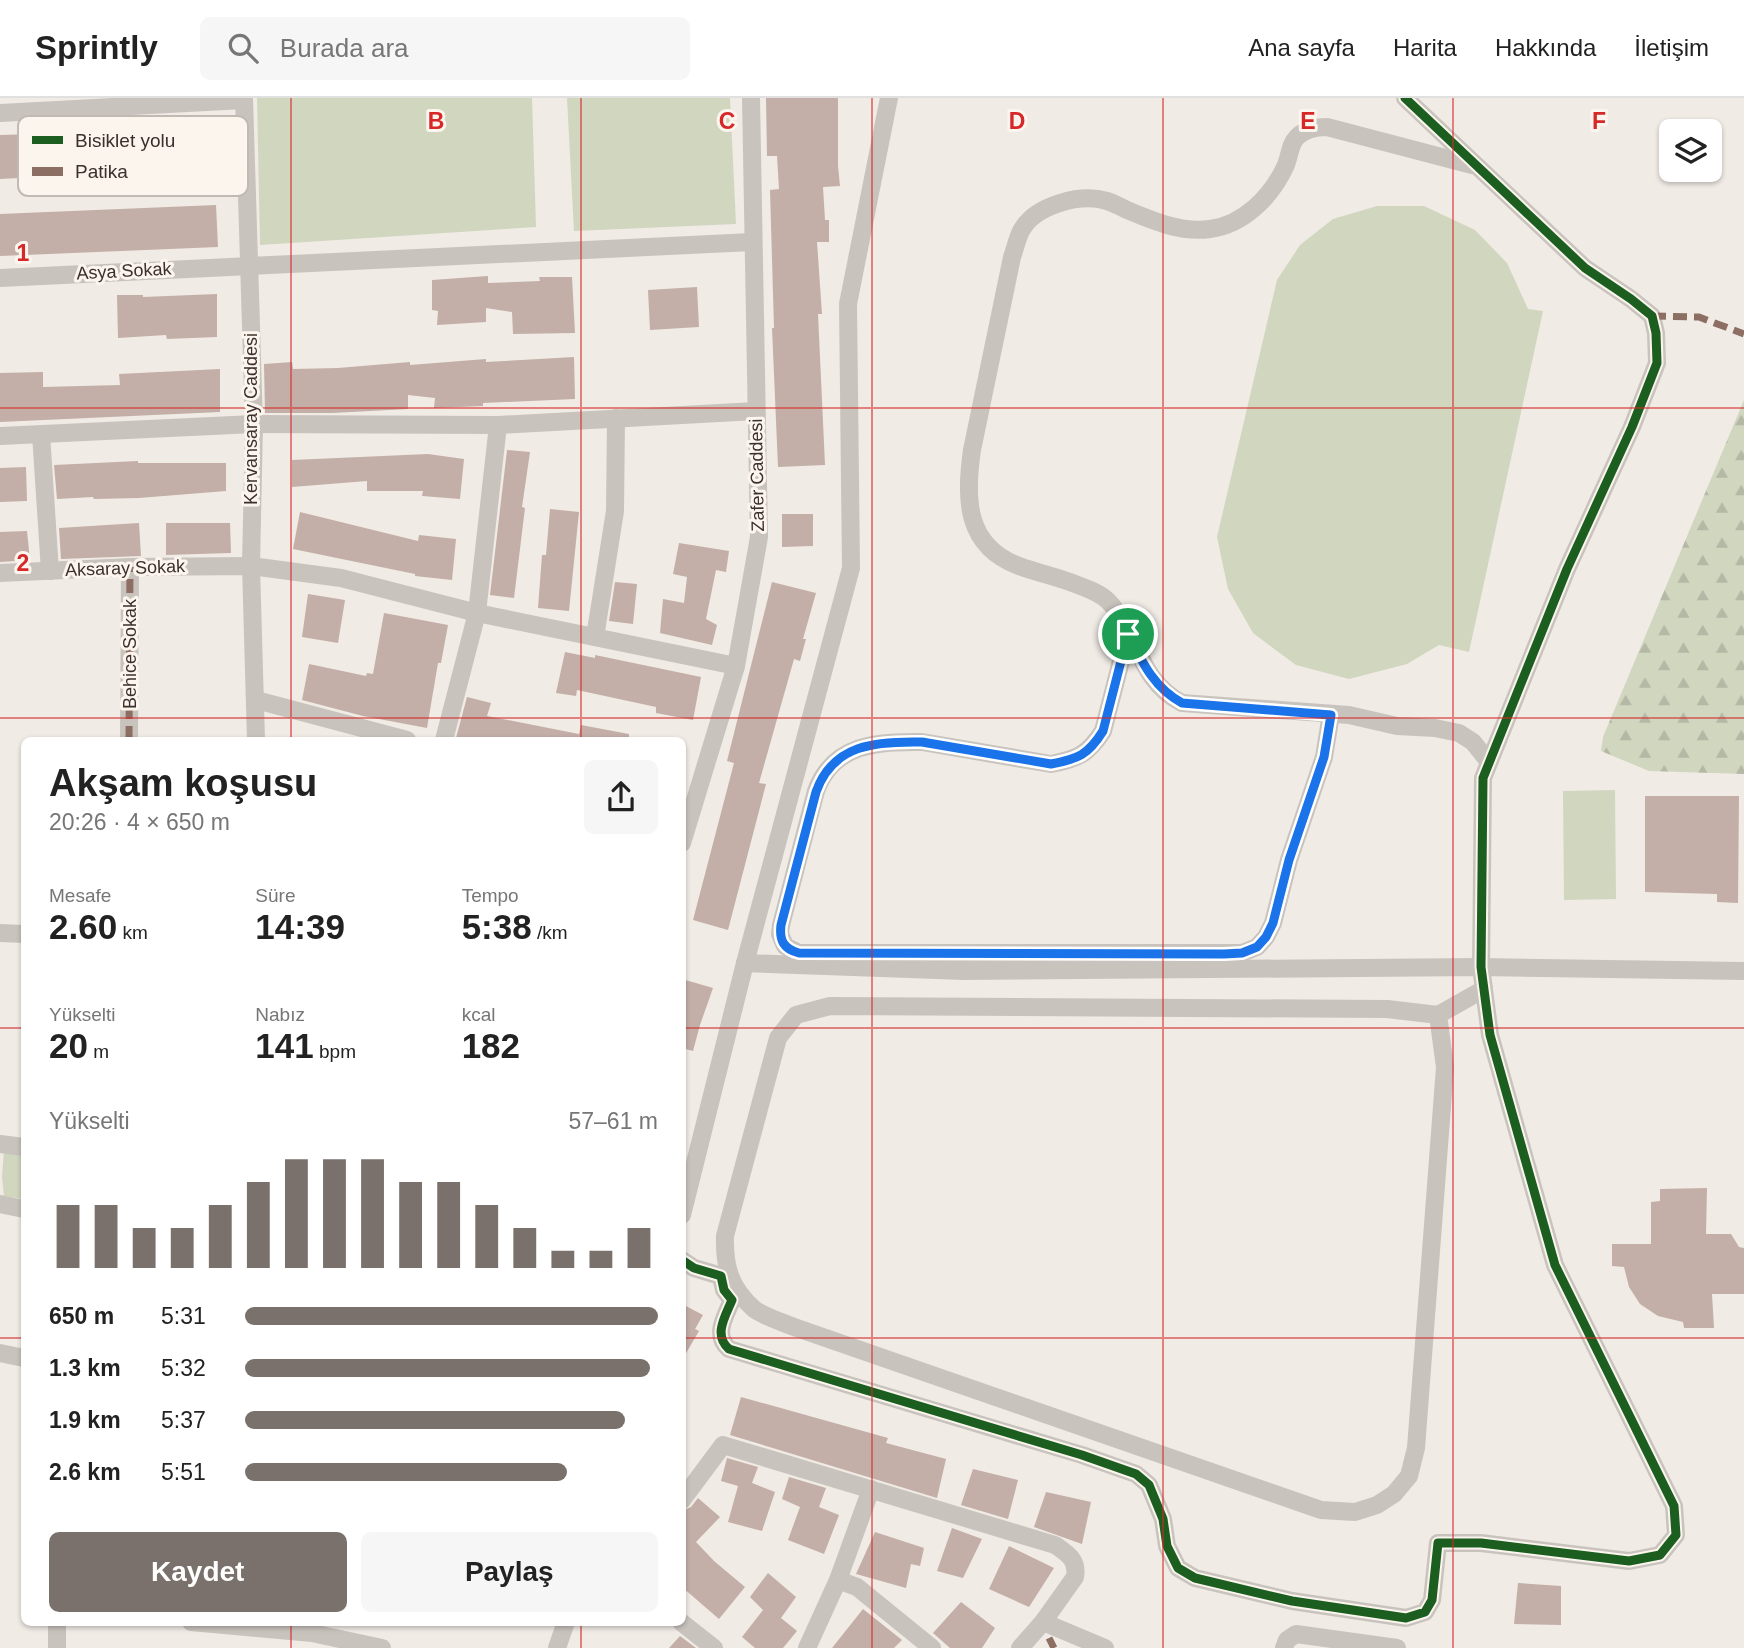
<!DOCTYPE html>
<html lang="tr">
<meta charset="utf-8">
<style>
body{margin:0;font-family:Arial,sans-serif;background:#f6f6f6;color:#222;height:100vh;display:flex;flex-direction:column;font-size:26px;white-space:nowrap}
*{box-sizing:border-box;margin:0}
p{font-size:23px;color:#767676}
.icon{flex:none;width:38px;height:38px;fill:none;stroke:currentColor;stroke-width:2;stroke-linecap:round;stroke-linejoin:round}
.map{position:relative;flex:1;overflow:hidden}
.side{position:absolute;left:21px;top:639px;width:665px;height:889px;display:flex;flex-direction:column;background:#fff;border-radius:10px;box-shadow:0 2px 5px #0004}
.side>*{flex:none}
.controls{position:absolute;left:1659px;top:21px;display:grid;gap:14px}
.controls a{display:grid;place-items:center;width:63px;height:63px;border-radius:10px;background:#fff;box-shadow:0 2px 5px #0004;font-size:35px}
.pin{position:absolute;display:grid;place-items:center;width:60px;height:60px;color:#fff;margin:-30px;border:4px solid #fff;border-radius:50%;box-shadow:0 2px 7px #0007}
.round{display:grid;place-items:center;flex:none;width:74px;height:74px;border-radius:10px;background:#f6f6f6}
.head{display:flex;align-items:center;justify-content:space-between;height:119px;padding:0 28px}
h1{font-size:38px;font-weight:700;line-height:52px}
.figures{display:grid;grid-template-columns:repeat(3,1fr);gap:10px;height:119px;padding:7px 28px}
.figures div{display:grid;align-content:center}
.figures b{font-size:35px;font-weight:700}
.figures small{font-size:19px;font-weight:400}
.figures p{font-size:19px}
.chart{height:196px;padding:14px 28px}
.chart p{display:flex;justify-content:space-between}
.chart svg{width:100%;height:126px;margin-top:7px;stroke:#7a716c;stroke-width:6}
.action{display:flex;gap:14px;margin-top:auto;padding:14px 28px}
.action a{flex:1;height:80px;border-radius:10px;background:#7a716c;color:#fff;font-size:28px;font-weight:700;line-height:80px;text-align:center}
.action a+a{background:#f6f6f6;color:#222}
ul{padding:0 28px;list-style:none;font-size:23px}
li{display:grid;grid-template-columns:112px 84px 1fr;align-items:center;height:52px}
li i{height:18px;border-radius:9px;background:#7a716c}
header{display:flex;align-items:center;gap:42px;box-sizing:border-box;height:98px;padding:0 35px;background:#fff;border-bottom:2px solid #e0e0e0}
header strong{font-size:33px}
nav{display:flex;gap:38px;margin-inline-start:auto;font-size:24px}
.search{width:490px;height:63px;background:#f6f6f6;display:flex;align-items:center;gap:18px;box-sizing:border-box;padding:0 24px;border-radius:10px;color:#767676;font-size:26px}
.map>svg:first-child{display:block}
</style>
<header>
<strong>Sprintly</strong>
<div class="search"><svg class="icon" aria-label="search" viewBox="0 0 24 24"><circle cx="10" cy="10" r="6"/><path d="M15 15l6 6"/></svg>Burada ara</div>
<nav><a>Ana sayfa</a><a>Harita</a><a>Hakkında</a><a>İletişim</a></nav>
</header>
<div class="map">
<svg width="1744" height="1550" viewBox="0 0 1744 1550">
<defs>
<pattern id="forest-firs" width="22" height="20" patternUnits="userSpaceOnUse" patternTransform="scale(1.75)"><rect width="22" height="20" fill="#d1d6bf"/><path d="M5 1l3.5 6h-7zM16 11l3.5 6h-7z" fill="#b4b8a4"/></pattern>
</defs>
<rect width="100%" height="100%" fill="#f0ebe5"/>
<path fill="url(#forest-firs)" d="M1744 302V676L1649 673 1601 653 1603 639Z"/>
<g fill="#d1d6bf">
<path d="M257 0H532L536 129 260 147Z"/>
<path d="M567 0H730L736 126 574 133Z"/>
<path d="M1377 108H1424L1475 132 1507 165 1528 211 1543 213 1469 554 1439 547 1407 566 1349 581 1296 567 1253 535 1228 491 1217 439 1277 182 1300 147 1333 121Z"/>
<path d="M1615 692 1616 801 1564 802 1563 693Z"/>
<path d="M4 1051 24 1054V1101L4 1098 2 1079Z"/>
</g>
<g fill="#c3afa7">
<path d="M766 0H838V68L840 88 823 89 825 122H829V144H817L822 216H818L825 367 778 369 772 230H774L770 92 779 91 777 58H767Z"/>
<path d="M37 36 40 79 0 81V37Z"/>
<path d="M216 107 218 149 0 158V116Z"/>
<path d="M488 178V185L540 183 539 179H572L575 235 513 236 512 214 486 210V224L437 227 438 213 432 212V182Z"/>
<path d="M697 189 699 229 650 232 648 192Z"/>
<path d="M217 196V239L167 241 166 237 118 240 117 197H143V199Z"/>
<path d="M574 259 575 301 483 305V308L434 310 435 300 408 297V311L332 315H265L264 266 292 264 293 271 338 270 410 264V267L486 261V264Z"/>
<path d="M220 271V314L0 324V275L43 274V289L120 287 119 276Z"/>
<path d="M507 352 530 354 522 409 525 410 514 500 490 497Z"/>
<path d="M428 356 464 361 460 401 422 398 423 393H367V383L292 389V362Z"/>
<path d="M138 363V365H226V393L139 400 94 401 93 399 57 401 54 367Z"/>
<path d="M26 369 27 403 0 404V370Z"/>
<path d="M550 411 579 414 569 513 538 510 542 457H546Z"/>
<path d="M300 414 418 443 419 437 456 441 452 482 415 478V476L293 451Z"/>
<path d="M782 416H813V448L782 449Z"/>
<path d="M139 425 141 458 61 461 59 430Z"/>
<path d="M166 425H230L231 455 166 457Z"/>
<path d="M27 433 30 462 0 464V434Z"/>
<path d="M679 445 729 453 726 474 716 472 706 521 717 527 712 547 660 535 663 501 684 505 687 479 673 476Z"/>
<path d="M615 484 637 486 633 526 609 523Z"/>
<path d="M772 484 816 495 803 541H806L800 563 794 561 759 685 766 686 728 832 693 822 734 665 727 663Z"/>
<path d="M308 496 345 502 338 545 302 539Z"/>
<path d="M384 515 448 527 441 565H438L427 630 363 618 302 602 309 566 366 578 367 575 373 576Z"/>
<path d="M565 554 595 560V557L701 579 693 622 656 615V609L577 592 576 598 556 595Z"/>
<path d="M467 599 491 605 487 618 579 636 581 627 629 636V642H468L456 640Z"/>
<path d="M1645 698H1739L1738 805 1717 804V796L1645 794Z"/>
<path d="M682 881 713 890 700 927 693 953 682 950Z"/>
<path d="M1707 1090 1706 1136H1731L1739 1149 1744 1150V1196H1712L1714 1230H1684L1683 1224 1658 1218 1640 1206 1629 1189 1624 1169 1612 1168V1146H1651V1104L1660 1103V1091Z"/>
<path d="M682 1206 703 1217 695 1231 699 1233 682 1262Z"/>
<path d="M741 1299 888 1340 886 1345 946 1361 937 1400 730 1337Z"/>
<path d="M727 1360 758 1369 752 1385 775 1394 762 1433 728 1424 738 1388 721 1383Z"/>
<path d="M973 1371 1018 1382 1008 1421 961 1407Z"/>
<path d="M789 1379 826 1390 819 1409 839 1417 824 1456 788 1442 800 1409 782 1401Z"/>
<path d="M1046 1394 1091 1404 1082 1446 1034 1429Z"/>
<path d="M698 1400 720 1419 696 1444 714 1463 745 1489 719 1521 682 1489V1413L691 1409Z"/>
<path d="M952 1430 982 1441 963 1480 937 1473Z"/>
<path d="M875 1434 924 1450 920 1468 911 1466 906 1490 856 1476Z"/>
<path d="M1009 1448 1054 1470 1029 1509 989 1491Z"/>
<path d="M768 1475 796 1499 781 1520 797 1533 783 1550H755L742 1539 763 1512 750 1499Z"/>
<path d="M1518 1485 1561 1488V1527L1514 1526Z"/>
<path d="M961 1504 995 1530 982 1550H950L933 1535Z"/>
<path d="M863 1511 902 1542 894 1550H832Z"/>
<path d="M680 1538 696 1550H669Z"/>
</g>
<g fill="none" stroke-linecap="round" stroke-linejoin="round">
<g stroke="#c9c3be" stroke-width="18">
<path d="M244 0 254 326 251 468 256 642"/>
<path d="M0 15 244 2"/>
<path d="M1472 67 1327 29C1316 29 1305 31 1297 39 1289 47 1290 59 1285 69 1271 99 1243 127 1210 131 1181 135 1153 123 1127 112 1120 109 1114 105 1107 103 1080 95 1035 107 1021 133 1017 141 1015 151 1012 159L972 352C965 400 965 448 1019 468 1035 474 1053 478 1070 484 1082 489 1098 493 1108 503 1139 535 1137 582 1182 605L1349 617 1397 628 1435 630 1459 635 1473 644 1489 664"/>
<path d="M0 180 752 144"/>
<path d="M41 336 50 473"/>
<path d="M0 338 254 326 498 327 756 313"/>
<path d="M0 475 130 469 251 468 341 480 477 515 736 568"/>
<path d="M1128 536 1103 633C1088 656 1078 661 1051 666L922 644C877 643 833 646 816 693L781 827 780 836 785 848 799 855H1242L1257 849 1266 839 1273 825 1289 762 1324 659 1331 616"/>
<path d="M595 539 615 413 616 320"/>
<path d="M256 602 407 642"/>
<path d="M129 642 130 469"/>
<path d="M444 642 477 515 498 327"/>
<path d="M682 745 736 568 759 439 751 0"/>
<path d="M0 835 24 836"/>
<path d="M745 865 964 873 1481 869 1744 873"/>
<path d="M1438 917 1445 969 1416 1350 1409 1378 1394 1396 1377 1407 1355 1414 1321 1412 794 1229C782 1224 765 1219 754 1211 730 1190 724 1168 725 1138L778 940 796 917 830 908 1387 911 1438 917 1484 891"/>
<path d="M0 1046 24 1049"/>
<path d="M0 1106 24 1111"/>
<path d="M682 1117 745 865 851 470 848 206 889 0"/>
<path d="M682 1162 694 1170 721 1178 724 1192 732 1202C725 1219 713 1237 729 1251L1082 1357 1136 1376 1149 1387 1163 1421 1167 1448 1178 1470 1195 1480 1292 1503 1406 1520 1425 1514 1432 1502 1438 1445H1481L1629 1463 1660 1457 1676 1437 1674 1408 1555 1167 1490 937 1481 869 1483 680 1567 471 1632 329 1657 265 1656 235 1652 218 1631 201 1585 170 1405 0"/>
<path d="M0 1255 24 1260"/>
<path d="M682 1402 723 1347 1055 1447C1068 1456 1078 1462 1075 1479L1043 1524 1020 1550"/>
<path d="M838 1482 857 1489 932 1550"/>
<path d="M191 1524 312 1535 382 1550"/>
<path d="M681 1524 714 1550"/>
<path d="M1043 1524 1105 1550"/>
<path d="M57 1550V1524"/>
<path d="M557 1550 566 1524"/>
<path d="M807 1550 838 1482 871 1391"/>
<path d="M1284 1550 1287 1542 1296 1536 1397 1550"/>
</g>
<g stroke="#8d6e63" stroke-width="7" stroke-dasharray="14 7" stroke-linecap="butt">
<path d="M1652 218 1699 219 1744 236"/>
<path d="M129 642 130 469"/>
<path d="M1049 1540 1054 1550"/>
</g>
<g stroke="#fbf5ee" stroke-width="13">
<path id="cycleway" d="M682 1162 694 1170 721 1178 724 1192 732 1202C725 1219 713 1237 729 1251L1082 1357 1136 1376 1149 1387 1163 1421 1167 1448 1178 1470 1195 1480 1292 1503 1406 1520 1425 1514 1432 1502 1438 1445H1481L1629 1463 1660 1457 1676 1437 1674 1408 1555 1167 1490 937 1481 869 1483 680 1567 471 1632 329 1657 265 1656 235 1652 218 1631 201 1585 170 1405 0"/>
</g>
<use href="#cycleway" stroke="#1b5e20" stroke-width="9"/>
</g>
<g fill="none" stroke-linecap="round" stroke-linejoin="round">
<g stroke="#fff" stroke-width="14">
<path id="route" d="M1128 536C1142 564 1154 590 1182 605L1331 617 1324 659 1289 762 1273 825 1266 839 1257 849 1242 855 1224 856 799 855C784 851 779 843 781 827L816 694C833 646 876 643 922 644L1051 666C1078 661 1088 657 1103 633Z"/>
</g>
<use href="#route" stroke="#1a73e8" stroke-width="9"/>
</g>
<path fill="none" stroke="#d62828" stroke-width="2" stroke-opacity="0.55" d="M291 0V642M581 0V642M872 0V1550M1163 0V1550M1453 0V1550M0 310H1744M0 620H1744M0 930H24M682 930H1744M0 1240H24M682 1240H1744M291 1524V1550M581 1524V1550"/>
<g text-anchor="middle" stroke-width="6" stroke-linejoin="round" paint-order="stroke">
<g font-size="18" fill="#3b302b" stroke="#fbf5ee">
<text transform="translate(124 173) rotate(-3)" y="6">Asya Sokak</text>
<text transform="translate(251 321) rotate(-90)" y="6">Kervansaray Caddesi</text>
<text transform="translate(757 377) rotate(-91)" y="6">Zafer Caddesi</text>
<text transform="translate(125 470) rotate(-2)" y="6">Aksaray Sokak</text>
<text transform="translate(130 556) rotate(-90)" y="6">Behice Sokak</text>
</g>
</g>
<rect x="18" y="18" width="230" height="80" rx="10" fill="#fbf5ee" stroke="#c1bab4" stroke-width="2"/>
<rect x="32" y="38" width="31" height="8" fill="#1b5e20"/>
<rect x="32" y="69" width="31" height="9" fill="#8d6e63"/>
<g font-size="19" fill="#3b302b">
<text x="75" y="49">Bisiklet yolu</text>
<text x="75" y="80">Patika</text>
</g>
<g font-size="23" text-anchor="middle" font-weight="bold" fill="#d62828" stroke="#fbf5ee" stroke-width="6" stroke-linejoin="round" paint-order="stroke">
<text x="436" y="31">B</text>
<text x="727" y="31">C</text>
<text x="1017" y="31">D</text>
<text x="1308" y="31">E</text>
<text x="1599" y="31">F</text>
<text x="23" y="163">1</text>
<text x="23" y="473">2</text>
</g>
</svg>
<div class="controls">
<a><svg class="icon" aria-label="layers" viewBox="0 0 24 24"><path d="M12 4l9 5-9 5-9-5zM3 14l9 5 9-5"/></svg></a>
</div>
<div class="pin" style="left:1128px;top:536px;background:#1e9e55"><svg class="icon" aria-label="arrive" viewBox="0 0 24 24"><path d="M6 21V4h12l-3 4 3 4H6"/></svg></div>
<section class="side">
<div class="head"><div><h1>Akşam koşusu</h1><p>20:26 · 4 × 650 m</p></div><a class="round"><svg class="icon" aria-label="share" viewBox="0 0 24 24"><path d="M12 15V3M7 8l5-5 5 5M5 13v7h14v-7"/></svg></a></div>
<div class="figures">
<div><p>Mesafe</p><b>2.60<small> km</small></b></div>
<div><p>Süre</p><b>14:39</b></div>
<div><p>Tempo</p><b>5:38<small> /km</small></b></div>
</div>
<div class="figures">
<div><p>Yükselti</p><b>20<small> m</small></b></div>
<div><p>Nabız</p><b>141<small> bpm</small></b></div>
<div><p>kcal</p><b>182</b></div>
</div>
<div class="chart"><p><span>Yükselti</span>57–61 m</p>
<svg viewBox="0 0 160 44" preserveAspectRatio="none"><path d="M5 44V22M15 44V22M25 44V30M35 44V30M45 44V22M55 44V14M65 44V6M75 44V6M85 44V6M95 44V14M105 44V14M115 44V22M125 44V30M135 44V38M145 44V38M155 44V30"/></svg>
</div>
<ul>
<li><b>650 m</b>5:31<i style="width:100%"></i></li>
<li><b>1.3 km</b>5:32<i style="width:98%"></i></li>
<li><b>1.9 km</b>5:37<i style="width:92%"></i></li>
<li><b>2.6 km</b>5:51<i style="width:78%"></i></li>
</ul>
<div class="action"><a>Kaydet</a><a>Paylaş</a></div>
</section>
</div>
